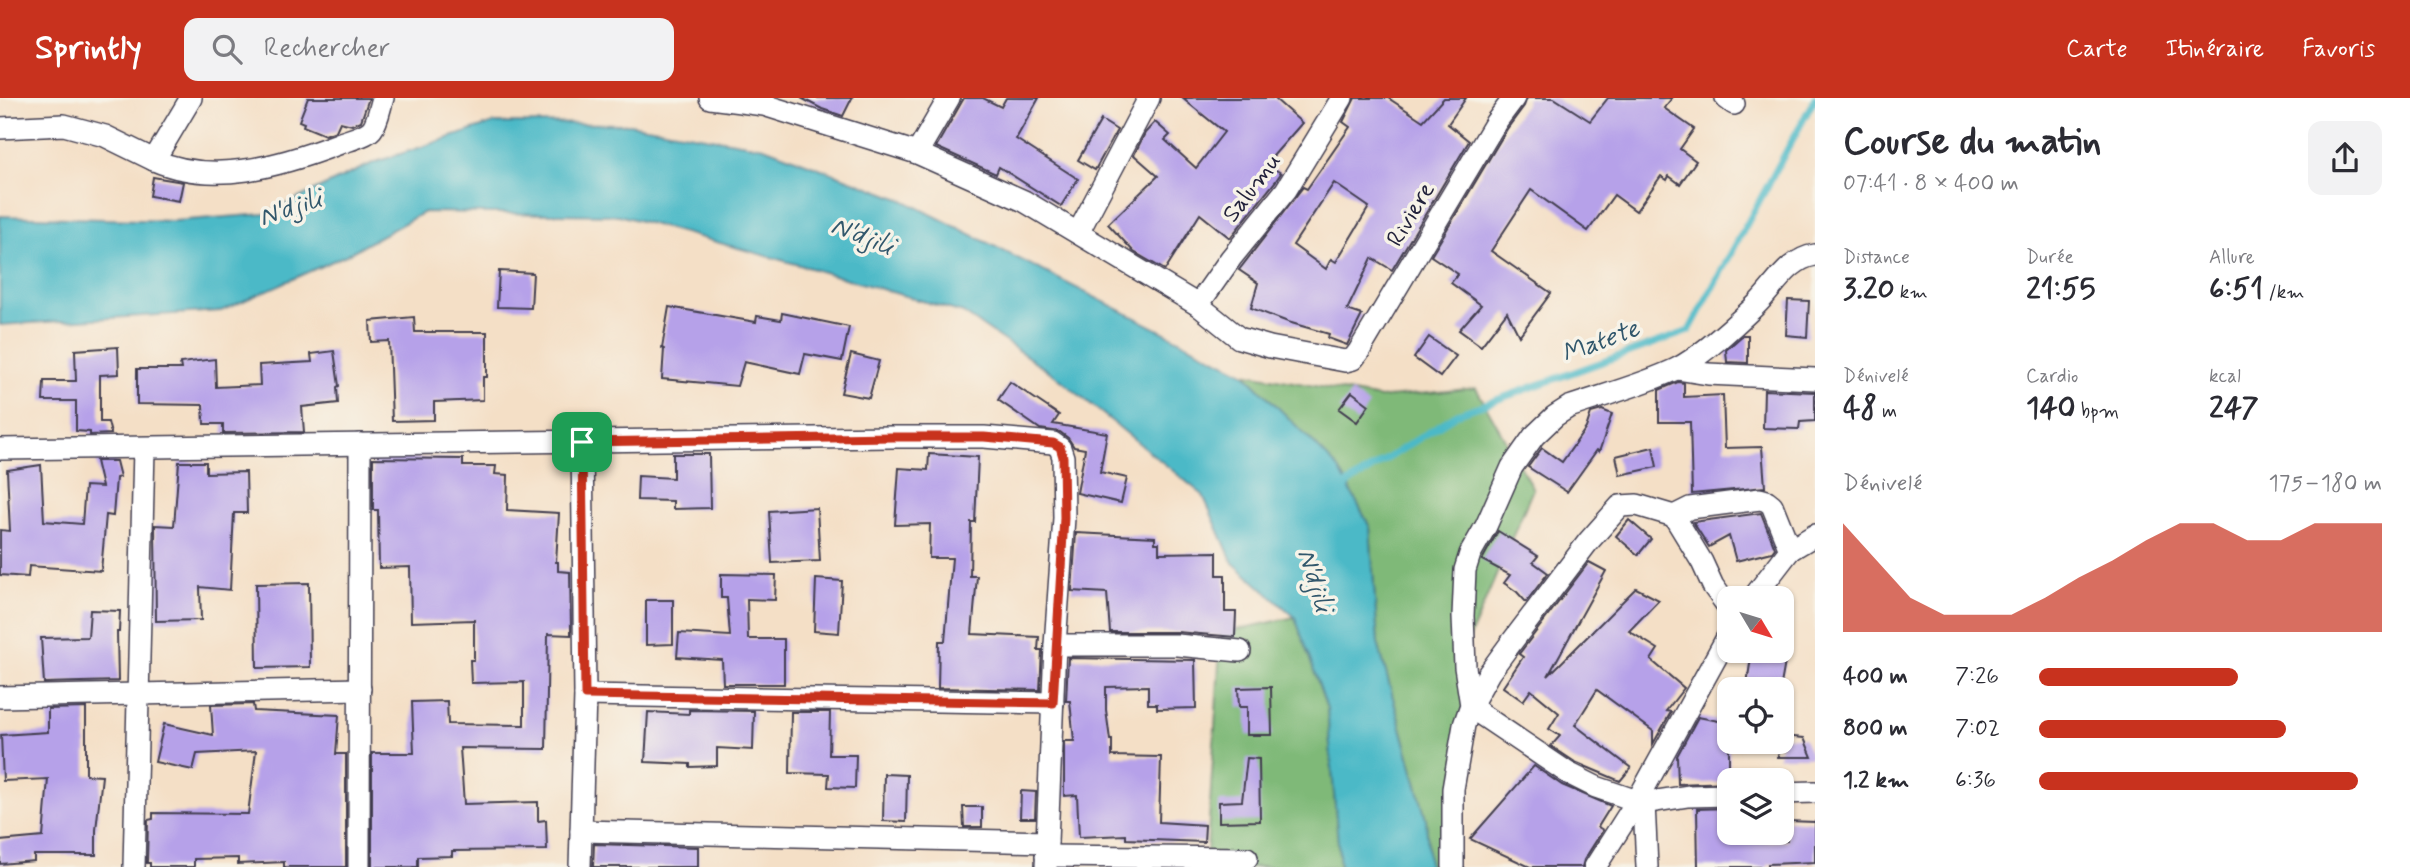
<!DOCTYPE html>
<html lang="fr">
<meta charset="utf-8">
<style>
body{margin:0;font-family:Mynerve,sans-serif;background:#f2f2f3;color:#2b2b33;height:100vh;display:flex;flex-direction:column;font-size:26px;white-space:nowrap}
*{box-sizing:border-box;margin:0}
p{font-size:23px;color:#7c7c81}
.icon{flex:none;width:38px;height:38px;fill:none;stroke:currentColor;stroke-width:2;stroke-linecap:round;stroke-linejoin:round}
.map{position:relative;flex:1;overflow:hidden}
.drawer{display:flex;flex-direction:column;background:#fff;width:595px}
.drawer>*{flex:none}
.needle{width:46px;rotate:128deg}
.tools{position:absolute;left:1717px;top:488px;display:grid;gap:14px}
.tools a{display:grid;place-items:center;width:77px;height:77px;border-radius:14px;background:#fff;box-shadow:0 2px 5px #0004;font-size:35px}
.pin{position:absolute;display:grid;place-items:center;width:60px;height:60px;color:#fff;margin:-30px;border-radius:14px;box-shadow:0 4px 10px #0006}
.round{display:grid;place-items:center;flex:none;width:74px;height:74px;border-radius:14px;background:#f2f2f3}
.overview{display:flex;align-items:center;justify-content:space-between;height:119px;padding:0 28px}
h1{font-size:38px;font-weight:800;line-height:52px}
.metrics{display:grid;grid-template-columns:repeat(3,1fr);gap:10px;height:119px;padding:7px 28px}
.metrics div{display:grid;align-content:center}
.metrics b{font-size:30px;font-weight:800}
.metrics small{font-size:19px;font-weight:400}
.metrics p{font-size:19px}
.chart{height:196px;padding:14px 28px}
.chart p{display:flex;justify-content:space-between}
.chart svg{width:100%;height:126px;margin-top:7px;fill:#c8321e;opacity:.7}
ul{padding:0 28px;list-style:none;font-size:23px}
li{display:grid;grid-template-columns:112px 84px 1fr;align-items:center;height:52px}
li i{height:18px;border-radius:9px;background:#c8321e}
header{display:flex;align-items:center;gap:42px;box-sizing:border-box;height:98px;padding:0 35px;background:#c8321e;color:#fff}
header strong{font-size:33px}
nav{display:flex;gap:38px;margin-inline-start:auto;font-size:24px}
.search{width:490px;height:63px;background:#f2f2f3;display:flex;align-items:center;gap:18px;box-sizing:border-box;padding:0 24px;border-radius:14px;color:#7c7c81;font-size:26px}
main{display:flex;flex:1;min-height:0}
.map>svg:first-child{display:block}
</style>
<header>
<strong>Sprintly</strong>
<div class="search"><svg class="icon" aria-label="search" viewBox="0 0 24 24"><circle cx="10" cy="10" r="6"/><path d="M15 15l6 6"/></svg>Rechercher</div>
<nav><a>Carte</a><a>Itinéraire</a><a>Favoris</a></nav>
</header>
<main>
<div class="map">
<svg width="1815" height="769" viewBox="0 0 1815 769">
<rect width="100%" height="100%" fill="#f7f3e8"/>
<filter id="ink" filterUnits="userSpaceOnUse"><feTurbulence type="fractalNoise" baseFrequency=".0143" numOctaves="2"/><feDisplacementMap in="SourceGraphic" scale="14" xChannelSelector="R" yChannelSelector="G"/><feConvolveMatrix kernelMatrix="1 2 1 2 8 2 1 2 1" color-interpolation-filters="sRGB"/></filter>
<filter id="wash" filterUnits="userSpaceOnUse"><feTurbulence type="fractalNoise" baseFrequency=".00686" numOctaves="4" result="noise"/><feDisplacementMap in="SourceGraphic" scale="28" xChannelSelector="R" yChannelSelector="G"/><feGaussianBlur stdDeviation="1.57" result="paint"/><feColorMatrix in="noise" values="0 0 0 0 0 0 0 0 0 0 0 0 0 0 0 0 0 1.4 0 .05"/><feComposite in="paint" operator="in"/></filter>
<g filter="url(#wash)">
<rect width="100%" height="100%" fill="#f4dfc6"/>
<g fill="#7fb978" stroke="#506e5a" stroke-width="2">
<path d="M1244 275 1380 300 1476 290 1533 391 1469 541 1449 769H1429L1426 720 1378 545 1370 429 1339 371Z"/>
<path d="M1295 519 1327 610 1340 769H1206L1221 535Z"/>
</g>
<path fill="#4cb9c7" stroke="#376e81" stroke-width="2" d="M494 25 629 26 764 49 903 102 1244 275 1339 371 1370 429 1378 545 1426 721 1429 769H1340L1327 610 1295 519 1233 465 1203 397 1056 278 963 215 803 168 619 117 424 114 346 157 221 213 0 227V118L174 123 265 116 373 65Z"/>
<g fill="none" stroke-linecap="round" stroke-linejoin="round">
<path stroke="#4cb9c7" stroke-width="7" d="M1340 391 1457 316 1689 233 1815 0"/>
</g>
<g id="blocks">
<g fill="#b6a1e9" fill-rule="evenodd">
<path d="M308 0H369L361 23 352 27 340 24 336 33 325 37 303 28 304 25 299 23Z"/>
<path d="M801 0H852L843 18 822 11Z"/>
<path d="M964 0H983L1001 9 1006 0H1039L1016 41 1078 81 1061 108 999 69 996 76 936 49Z"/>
<path d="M1182 0H1274L1302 25 1266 66 1281 75 1275 84 1230 140 1200 116 1165 172 1134 154 1108 126 1158 78 1134 57 1145 35 1155 24 1170 37 1165 42 1196 70 1224 34Z"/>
<path d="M1355 0H1388L1423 23 1444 0H1466L1448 26 1469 43 1392 172 1372 160 1347 212 1362 217 1347 247 1328 240 1329 236 1288 224 1251 210 1258 185 1239 172 1303 89 1307 91 1350 29 1343 24ZM1334 85 1369 109 1336 164 1331 161 1326 171 1293 147Z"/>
<path d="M1527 0H1554L1590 23 1608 0H1672L1664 10 1694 31 1680 51 1696 63 1680 86 1669 78 1667 82 1661 78 1636 113 1614 97 1588 133 1531 92 1491 153 1551 195 1519 238 1507 214 1481 248 1459 232 1481 207 1451 185 1458 176 1431 158 1507 31 1524 8Z"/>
<path d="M1101 22 1117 32 1095 72 1078 62Z"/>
<path d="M153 79 183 84 179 103 150 98Z"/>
<path d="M499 173 533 175 531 210 497 209Z"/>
<path d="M1788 202 1809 203 1807 239 1786 237Z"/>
<path d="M669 209 756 224 757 218 781 222 782 215 849 229 842 263 805 256 800 276 744 264 737 288 662 281 664 251 662 250Z"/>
<path d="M414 219 415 234H487V279H483V302L434 304V322L392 323 389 243 371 244 370 223Z"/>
<path d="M1743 237H1748V265L1727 264 1726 252Z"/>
<path d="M1429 239 1456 258 1440 279 1414 260Z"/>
<path d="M118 249 119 276 100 277V324H108L111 336 90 337V334L76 333V303H43L44 283H76L75 252Z"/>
<path d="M334 253 339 288 337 289 338 305 302 309 304 334 223 335V326H204L203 307 137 306V271H181L180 265 215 261 216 289 260 287 259 267 312 264 311 256Z"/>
<path d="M851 256 879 263 869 300 841 295Z"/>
<path d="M1010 284 1059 317 1053 326 1107 335 1100 374 1127 380 1121 405 1077 395 1085 351 1074 349 1068 340 1060 334 1040 331 998 302Z"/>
<path d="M1678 284 1684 285V299L1723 297 1725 350 1762 349 1765 389 1692 396 1690 324H1659V292Z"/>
<path d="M1764 292 1815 294V323L1800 324 1799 331 1763 330Z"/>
<path d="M1352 294 1369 307 1357 324 1339 311Z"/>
<path d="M1602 312 1612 316 1599 354 1597 352 1567 394 1528 369 1542 350 1562 364 1586 330 1591 315Z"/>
<path d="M1653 349 1657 369 1620 377 1616 358Z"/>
<path d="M673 356H709L710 410 673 411V403L637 402 638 378 673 380Z"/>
<path d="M929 356 978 359 975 424H971L970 478H977L972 536 1039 539 1038 552H1042L1040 592 938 590 939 543H945L952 460H929L930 426 895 427 899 370 928 372Z"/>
<path d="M373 360 463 361V368H496L495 376 508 377 507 412 559 415 556 464H558V473L570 474 571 532V537L548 536 546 651 460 650 464 706 538 704V723L546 722 547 752 452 753V758L418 759V769H372V655H414L412 604 447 603 448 626 524 627V584L471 585 470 562H474V522L411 524 410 469 379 470 378 412H373Z"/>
<path d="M96 363H116L120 379 116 380 113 418 106 417 101 473 29 468 28 479 0 477V432L10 433 7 372 41 367 44 423 82 426 85 388 102 389Z"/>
<path d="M179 364H206V375L246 374 247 415H234L230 492 200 489 201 522 156 523 155 427 174 428Z"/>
<path d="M817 410 820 463 772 465 769 413Z"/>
<path d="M1761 415 1775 450 1772 454 1736 463 1729 438 1709 449 1693 424Z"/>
<path d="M1629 422 1651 441 1638 457 1616 438Z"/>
<path d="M1498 433 1538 458 1533 464 1548 475 1526 504 1517 494 1504 485 1510 477 1482 462Z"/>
<path d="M1076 435 1155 439V445H1159V455L1217 454V477H1225V514H1236L1235 539 1177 534H1110L1107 495 1072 493Z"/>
<path d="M1589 464 1606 473 1548 578 1636 490 1659 502 1629 533 1658 551 1651 562 1684 590 1666 613 1671 614 1653 646V633L1597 592 1575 627 1631 670 1620 683 1575 664 1551 648 1560 638 1549 631 1559 615 1531 592 1523 603 1503 589 1523 559 1519 556Z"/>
<path d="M721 476 776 477 775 502 747 501 748 541H784V586H723L722 562 677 559 679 535 730 538 727 500H721Z"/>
<path d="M816 481 842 483 839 535 814 533Z"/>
<path d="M309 485 310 569 257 570 256 486Z"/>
<path d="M646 502H673V546L646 547Z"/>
<path d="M90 512 120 513 119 534H117L118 583 44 585 41 540 88 539Z"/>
<path d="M1752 553H1787L1780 592H1746Z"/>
<path d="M1068 560 1195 562 1196 610 1157 611V606H1148V588L1106 589V612L1110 642H1112V658L1161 659 1159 724 1205 727 1204 744 1126 741V737L1079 739 1077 697 1064 698V643H1074L1070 603H1066Z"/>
<path d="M1271 589 1272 637H1247V609H1239L1238 590Z"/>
<path d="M253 606 254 613 339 617 336 656H346V769H284V764L238 766V760L194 761V769H150V765H147L148 722 153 721V715L248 716 256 653 197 656 193 672 155 664 164 626 213 637 211 607Z"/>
<path d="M86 610V677L102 678 96 732V757H34V763L0 766V743L43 739 48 681 3 683 1 637 48 634V611Z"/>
<path d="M689 612 754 613 753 652 717 650V668L690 669V666L645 664 648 614 689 616Z"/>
<path d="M791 614H830L829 657H856L855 690 828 689 829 676 790 675Z"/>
<path d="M1698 619 1729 625V684L1678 686 1677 658Z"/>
<path d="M1782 638 1804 640 1812 659H1778Z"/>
<path d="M1247 660 1259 661 1260 723 1219 724V704L1242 703Z"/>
<path d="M1534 668 1562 687 1611 708 1598 729 1603 732 1584 762 1582 769H1530L1470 741Z"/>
<path d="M884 676 907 677 906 724 883 723Z"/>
<path d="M1021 693 1036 694 1035 720H1020Z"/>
<path d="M963 709H982V729H964Z"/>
<path d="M1729 710V735H1749L1750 744 1787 743 1788 723 1815 724V764L1768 766V769H1698L1697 711Z"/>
<path d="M594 746 698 749V769H593Z"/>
</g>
</g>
</g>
<g filter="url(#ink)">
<use href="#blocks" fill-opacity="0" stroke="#423e50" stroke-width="2"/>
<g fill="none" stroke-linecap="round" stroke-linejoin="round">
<g stroke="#423e50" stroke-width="24">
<g id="street">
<path d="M710 0 764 7 917 55 1024 103 1198 207 1239 240 1270 249 1345 263 1353 261 1359 253 1496 24 1514 0"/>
<path d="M1726 0 1734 6"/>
<path d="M0 30 64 27 105 38 154 62 191 0"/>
<path d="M917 55 949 0"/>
<path d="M154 62C213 88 280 68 338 46 347 42 365 39 372 31 378 23 380 9 383 0"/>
<path d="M1078 135 1149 0"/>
<path d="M1198 207 1231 160 1286 92 1342 0"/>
<path d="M1677 271 1708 276 1815 281"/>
<path d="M0 351 892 339H984L1053 345 1060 350 1063 359 1064 420 1055 547 1046 769"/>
<path d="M1674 418 1702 464 1713 488 1729 510"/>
<path d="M1753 500 1790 452 1815 437"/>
<path d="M1055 547H1177L1240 553"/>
<path d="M585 597 1053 605"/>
<path d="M0 599 360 591"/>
<path d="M1782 695 1815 694"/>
<path d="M1644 705 1688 698 1729 697"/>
<path d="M581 733 1047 744"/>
<path d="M1046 758 1247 760"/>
<path d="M134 769 144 350"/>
<path d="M359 769 360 346"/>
<path d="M580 769 585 597 582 344"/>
<path d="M1453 769V691L1464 627 1471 607 1465 569 1463 518 1465 472 1470 456 1486 428 1512 369 1534 338 1555 318 1569 309C1604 297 1642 287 1676 271 1701 259 1735 227 1755 208 1774 190 1788 161 1815 157"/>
<path d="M1595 769 1637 703 1596 689 1568 675 1482 617 1471 607 1489 575 1508 549 1588 444 1620 408 1637 407 1674 418 1690 410 1760 401 1767 403 1772 407 1790 452"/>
<path d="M1647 769 1644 705 1637 703 1729 536"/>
</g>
</g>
<use href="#street" stroke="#fff" stroke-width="21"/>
</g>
</g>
<g fill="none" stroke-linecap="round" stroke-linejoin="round" filter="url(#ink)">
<g stroke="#fff" stroke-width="14">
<path id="route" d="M892 339H984L1053 345 1060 349 1063 359 1064 420 1053 605 585 597 582 344Z"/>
</g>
<use href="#route" stroke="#c8321e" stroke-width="9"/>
</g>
<g text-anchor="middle" stroke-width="7" stroke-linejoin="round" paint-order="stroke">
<g font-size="24" fill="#22223b" stroke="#f7f3e8">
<text transform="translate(1251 89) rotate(-53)" y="8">Salumu</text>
<text transform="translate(1410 116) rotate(-59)" y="8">Riviere</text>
</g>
<g font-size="26" font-style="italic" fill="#31576c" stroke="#f7f3e8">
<text transform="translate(290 109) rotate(-19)" y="9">N'djili</text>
<text transform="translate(863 137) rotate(21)" y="9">N'djili</text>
<text transform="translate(1600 242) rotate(-20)" y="9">Matete</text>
<text transform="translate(1316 482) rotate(72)" y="9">N'djili</text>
</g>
</g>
</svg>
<div class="tools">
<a><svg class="needle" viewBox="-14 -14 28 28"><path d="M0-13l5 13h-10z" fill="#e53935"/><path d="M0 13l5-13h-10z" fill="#7c7c81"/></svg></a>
<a><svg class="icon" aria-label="locate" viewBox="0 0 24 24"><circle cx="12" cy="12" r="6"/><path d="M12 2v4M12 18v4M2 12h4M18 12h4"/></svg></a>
<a><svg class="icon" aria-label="layers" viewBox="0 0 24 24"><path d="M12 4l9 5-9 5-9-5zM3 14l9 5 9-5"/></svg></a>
</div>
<div class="pin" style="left:582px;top:344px;background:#1e9e55"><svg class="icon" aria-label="arrive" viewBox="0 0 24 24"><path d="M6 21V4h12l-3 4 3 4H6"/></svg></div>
</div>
<section class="drawer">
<div class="overview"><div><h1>Course du matin</h1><p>07:41 · 8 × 400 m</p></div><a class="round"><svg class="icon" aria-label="share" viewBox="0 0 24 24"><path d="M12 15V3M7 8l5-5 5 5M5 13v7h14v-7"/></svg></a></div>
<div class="metrics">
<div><p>Distance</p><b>3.20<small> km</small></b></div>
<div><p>Durée</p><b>21:55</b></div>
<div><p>Allure</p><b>6:51<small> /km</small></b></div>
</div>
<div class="metrics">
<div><p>Dénivelé</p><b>48<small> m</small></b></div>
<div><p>Cardio</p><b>140<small> bpm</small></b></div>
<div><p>kcal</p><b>247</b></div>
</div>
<div class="chart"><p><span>Dénivelé</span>175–180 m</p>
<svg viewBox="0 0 160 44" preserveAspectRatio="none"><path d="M0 44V6L10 19L20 32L30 38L40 38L50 38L60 32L70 25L80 19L90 12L100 6L110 6L120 12L130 12L140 6L150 6L160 6V44z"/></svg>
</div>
<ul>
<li><b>400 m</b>7:26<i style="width:58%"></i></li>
<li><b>800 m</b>7:02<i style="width:72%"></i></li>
<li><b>1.2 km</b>6:36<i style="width:93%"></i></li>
</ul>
</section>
</main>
